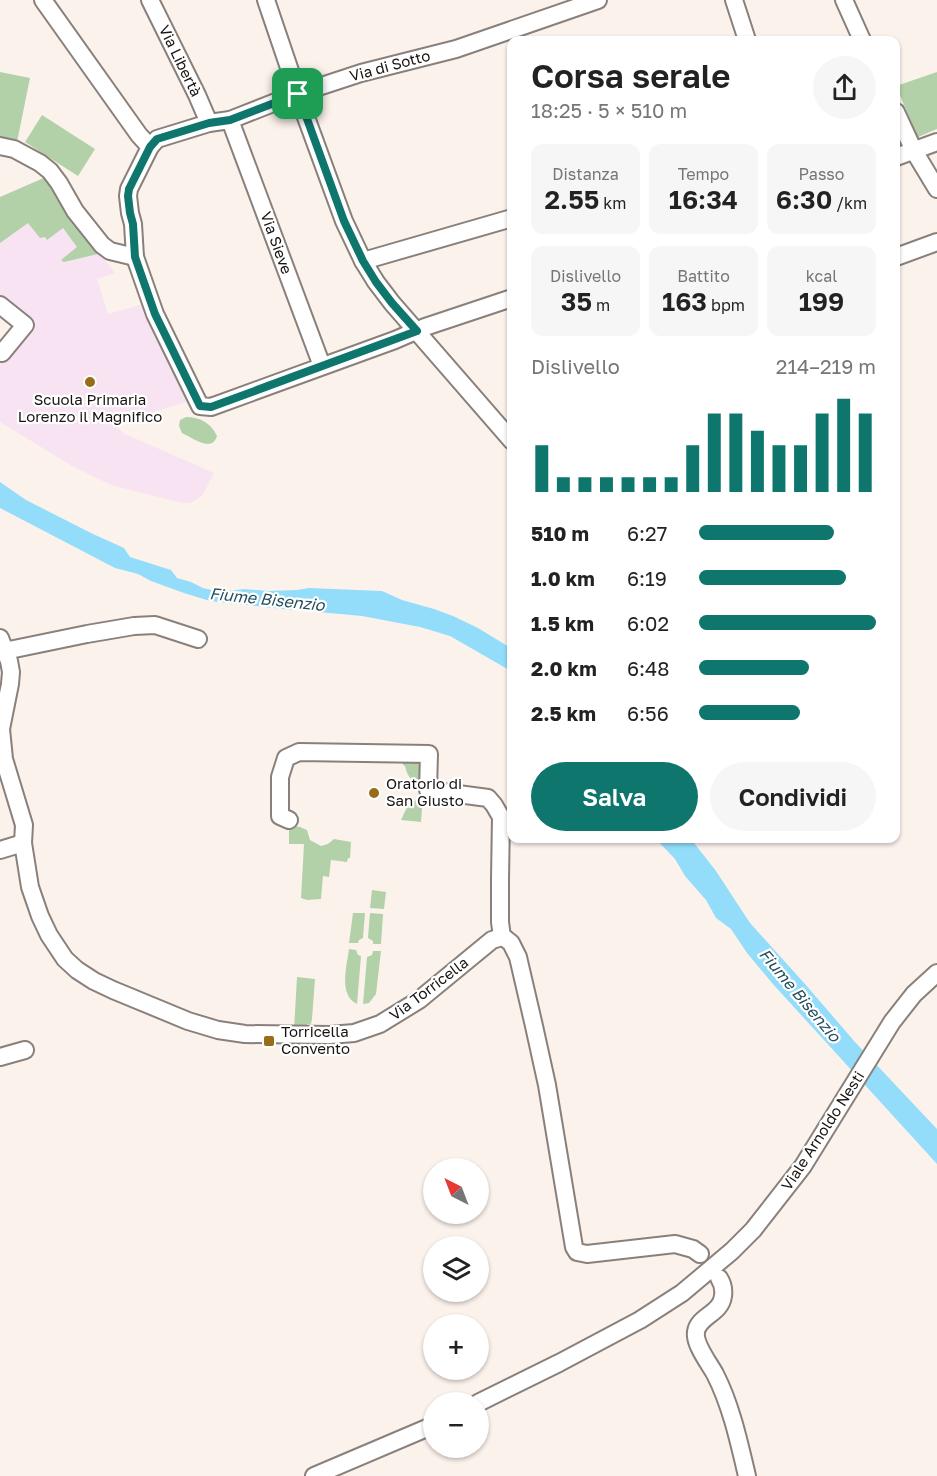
<!DOCTYPE html>
<html lang="it">
<meta charset="utf-8">
<style>
body{margin:0;font-family:"Golos Text",sans-serif;background:#f6f6f6;color:#222;height:100vh;display:flex;flex-direction:column;font-size:22px;white-space:nowrap}
*{box-sizing:border-box;margin:0}
p{font-size:20px;color:#767676}
.icon{flex:none;width:33px;height:33px;fill:none;stroke:currentColor;stroke-width:2;stroke-linecap:round;stroke-linejoin:round}
.map{position:relative;flex:1;overflow:hidden}
.drawer{position:absolute;left:507px;top:36px;width:393px;height:807px;display:flex;flex-direction:column;background:#fff;border-radius:12px;box-shadow:0 2px 4px #0004}
.drawer>*{flex:none}
.needle{width:39px;rotate:318deg}
.fabs{position:absolute;left:423px;top:1158px;display:grid;gap:12px}
.fabs a{display:grid;place-items:center;width:66px;height:66px;border-radius:50%;background:#fff;box-shadow:0 2px 4px #0004;font-size:30px}
.pin{position:absolute;display:grid;place-items:center;width:51px;height:51px;color:#fff;margin:-26px;border-radius:12px;box-shadow:0 3px 9px #0006}
.round{display:grid;place-items:center;flex:none;width:63px;height:63px;border-radius:32px;background:#f6f6f6}
.summary{display:flex;align-items:center;justify-content:space-between;height:102px;padding:0 24px}
h1{font-size:33px;font-weight:600;line-height:45px}
.stats{display:grid;grid-template-columns:repeat(3,1fr);gap:9px;height:102px;padding:6px 24px}
.stats div{display:grid;align-content:center;border-radius:12px;background:#f6f6f6;text-align:center}
.stats b{font-size:26px;font-weight:600}
.stats small{font-size:16px;font-weight:400}
.stats p{font-size:16px}
.chart{height:168px;padding:12px 24px}
.chart p{display:flex;justify-content:space-between}
.chart svg{width:100%;height:108px;margin-top:6px;stroke:#0f766e;stroke-width:6}
.button{display:flex;gap:12px;margin-top:auto;padding:12px 24px}
.button a{flex:1;height:69px;border-radius:36px;background:#0f766e;color:#fff;font-size:24px;font-weight:600;line-height:69px;text-align:center}
.button a+a{background:#f6f6f6;color:#222}
ul{padding:0 24px;list-style:none;font-size:20px}
li{display:grid;grid-template-columns:96px 72px 1fr;align-items:center;height:45px}
li i{height:15px;border-radius:8px;background:#0f766e}
.map>svg:first-child{display:block}
</style>
<div class="map">
<svg width="937" height="1476" viewBox="0 0 937 1476">
<rect width="100%" height="100%" fill="#fcf2ec"/>
<path fill="#f8e3f2" d="M46 177 73 220 115 273 97 279 108 314 143 304 189 401 115 424 123 433 214 473 202 496 190 503H182L111 485 72 466 0 422V363L34 323 0 295V197Z"/>
<g fill="#b3d1a8">
<path d="M0 72 30 78 17 142 0 138Z"/>
<path d="M937 72V129L918 137 896 86Z"/>
<path d="M42 115 95 149 78 176 25 142Z"/>
<path d="M46 177 73 220 98 254 64 262 61 260 77 247 63 228 47 240 45 237 40 238 28 223 0 243V197Z"/>
<path d="M186 417C200 417 211 423 217 436 212 453 193 438 182 433L179 426 180 420Z"/>
<path d="M403 760 425 761 423 787C413 782 407 777 405 766L403 765Z"/>
<path d="M423 795 421 822 401 820 408 805Z"/>
<path d="M289 825 300 827 307 830 310 840 321 846 328 844 334 839 351 842 350 858H348L347 862 331 860 329 877 323 876 321 899 307 900 301 898 304 844H289Z"/>
<path d="M372 890 386 892 384 909 370 908Z"/>
<path d="M353 913H365L363 938 359 940 358 943H349Z"/>
<path d="M370 913 383 914 381 944H373V941L368 938Z"/>
<path d="M349 949 356 950 358 955 361 956 357 1004C338 995 347 965 349 949Z"/>
<path d="M373 951H381L376 994 369 1003 363 1004 367 957 372 955Z"/>
<path d="M297 977 315 979 312 1019 311 1024H307V1031L294 1030Z"/>
</g>
<g fill="#93ddfb">
<path d="M0 482 26 500 93 534 124 548 130 557 171 570 177 578 191 582 203 588 220 592 244 589 268 591 297 590 309 588 382 591 402 600 434 609 453 616 478 628 511 648V671L450 636 420 627 362 616 318 612 312 609 294 607 292 610 210 601 184 593 151 581 138 574 115 568 0 508Z"/>
<path d="M656 839H691L716 871 750 923 805 984 855 1042 937 1129V1164L772 983 747 953 731 929 716 918 706 900 685 876 675 859Z"/>
</g>
<g fill="none" stroke-linecap="round" stroke-linejoin="round">
<g stroke="#89807b" stroke-width="20">
<g id="minor">
<path d="M43 0 139 135 150 147"/>
<path d="M150 0 197 95 209 123"/>
<path d="M266 0 303 109 344 221 363 261 376 282 392 303 512 441"/>
<path d="M734 0 747 40"/>
<path d="M844 0 862 40"/>
<path d="M896 112 914 151 937 189"/>
<path d="M230 120 322 366"/>
<path d="M0 146 14 149 40 163 50 171 59 183 75 211 102 245 110 251 135 257"/>
<path d="M896 157 937 142"/>
<path d="M896 257 937 242"/>
<path d="M363 261 512 218"/>
<path d="M512 298 425 327 395 340 211 407 200 406 155 314 135 257 133 224 130 213 128 196 129 189 150 147 157 139 209 123 230 120 291 96 361 73 456 49 598 0"/>
<path d="M0 305 25 325 2 353"/>
<path d="M0 638 9 661 11 672 10 684 1 729 4 759 24 825 23 843 30 887 40 916 49 935 65 959 77 970 94 981 113 990 188 1021 218 1030 245 1034 330 1035 354 1033 380 1024 419 1000 492 940 502 937 506 939 511 943 518 957 534 1026 547 1085 574 1247 577 1252 587 1254 675 1244 693 1249 700 1254"/>
<path d="M0 652 87 634 134 626 155 625 198 639"/>
<path d="M289 820 280 816V777L286 758 299 752 429 754 428 790 488 798 494 805 501 817 500 879V922L502 937"/>
<path d="M0 850 23 843"/>
<path d="M0 1057 25 1050"/>
<path d="M719 1278C723 1284 724 1289 723 1296 721 1314 698 1316 696 1332 694 1344 709 1363 715 1374 731 1405 739 1442 747 1476"/>
<path d="M478 1403 559 1363 640 1320 682 1293 732 1251 753 1230 803 1166 892 1022 914 994 937 973"/>
<path d="M314 1476 434 1425"/>
</g>
</g>
<use href="#minor" stroke="#fff" stroke-width="16"/>
</g>
<g fill="none" stroke-linecap="round" stroke-linejoin="round">
<g stroke="#fff" stroke-width="12">
<path id="route" d="M298 94 344 221 363 261 376 282 392 303 417 331 211 407 200 406 155 314 135 257 133 224 130 213 128 196 129 189 150 147 157 139 209 123 230 120Z"/>
</g>
<use href="#route" stroke="#0f766e" stroke-width="8"/>
</g>
<g fill="#986d1a" stroke="#fff" stroke-width="2">
<circle cx="90" cy="382" r="6"/>
<circle cx="374" cy="793" r="6"/>
<rect x="263" y="1035" width="12" height="12" rx="3"/>
</g>
<g text-anchor="middle" stroke-width="4.5" stroke-linejoin="round" paint-order="stroke">
<g font-size="15" fill="#171412" stroke="#fff">
<text transform="translate(180 61) rotate(64)" y="5">Via Libertà</text>
<text transform="translate(390 66) rotate(-15)" y="5">Via di Sotto</text>
<text transform="translate(276 243) rotate(70)" y="5">Via Sieve</text>
<text transform="translate(429 989) rotate(-37)" y="5">Via Torricella</text>
<text transform="translate(823 1131) rotate(-57)" y="5">Viale Arnoldo Nesti</text>
</g>
<g font-size="15" fill="#171412" stroke="#fff" text-anchor="start">
<text x="90" y="405" text-anchor="middle">Scuola Primaria<tspan x="90" dy="17">Lorenzo il Magnifico</tspan></text>
<text x="386" y="789">Oratorio di<tspan x="386" dy="17">San Giusto</tspan></text>
<text x="281" y="1037">Torricella<tspan x="281" dy="17">Convento</tspan></text>
</g>
<g font-size="16" font-style="italic" fill="#234e5d" stroke="#fff">
<text transform="translate(267 599) rotate(6)" y="6">Fiume Bisenzio</text>
<text transform="translate(800 995) rotate(50)" y="6">Fiume Bisenzio</text>
</g>
</g>
</svg>
<div class="fabs">
<a><svg class="needle" viewBox="-14 -14 28 28"><path d="M0-13l5 13h-10z" fill="#e53935"/><path d="M0 13l5-13h-10z" fill="#767676"/></svg></a>
<a><svg class="icon" aria-label="layers" viewBox="0 0 24 24"><path d="M12 4l9 5-9 5-9-5zM3 14l9 5 9-5"/></svg></a>
<a>+</a>
<a>−</a>
</div>
<div class="pin" style="left:298px;top:94px;background:#1e9e55"><svg class="icon" aria-label="arrive" viewBox="0 0 24 24"><path d="M6 21V4h12l-3 4 3 4H6"/></svg></div>
<section class="drawer">
<div class="summary"><div><h1>Corsa serale</h1><p>18:25 · 5 × 510 m</p></div><a class="round"><svg class="icon" aria-label="share" viewBox="0 0 24 24"><path d="M12 15V3M7 8l5-5 5 5M5 13v7h14v-7"/></svg></a></div>
<div class="stats">
<div><p>Distanza</p><b>2.55<small> km</small></b></div>
<div><p>Tempo</p><b>16:34</b></div>
<div><p>Passo</p><b>6:30<small> /km</small></b></div>
</div>
<div class="stats">
<div><p>Dislivello</p><b>35<small> m</small></b></div>
<div><p>Battito</p><b>163<small> bpm</small></b></div>
<div><p>kcal</p><b>199</b></div>
</div>
<div class="chart"><p><span>Dislivello</span>214–219 m</p>
<svg viewBox="0 0 160 44" preserveAspectRatio="none"><path d="M5 44V25M15 44V38M25 44V38M35 44V38M45 44V38M55 44V38M65 44V38M75 44V25M85 44V12M95 44V12M105 44V19M115 44V25M125 44V25M135 44V12M145 44V6M155 44V12"/></svg>
</div>
<ul>
<li><b>510 m</b>6:27<i style="width:76%"></i></li>
<li><b>1.0 km</b>6:19<i style="width:83%"></i></li>
<li><b>1.5 km</b>6:02<i style="width:100%"></i></li>
<li><b>2.0 km</b>6:48<i style="width:62%"></i></li>
<li><b>2.5 km</b>6:56<i style="width:57%"></i></li>
</ul>
<div class="button"><a>Salva</a><a>Condividi</a></div>
</section>
</div>
